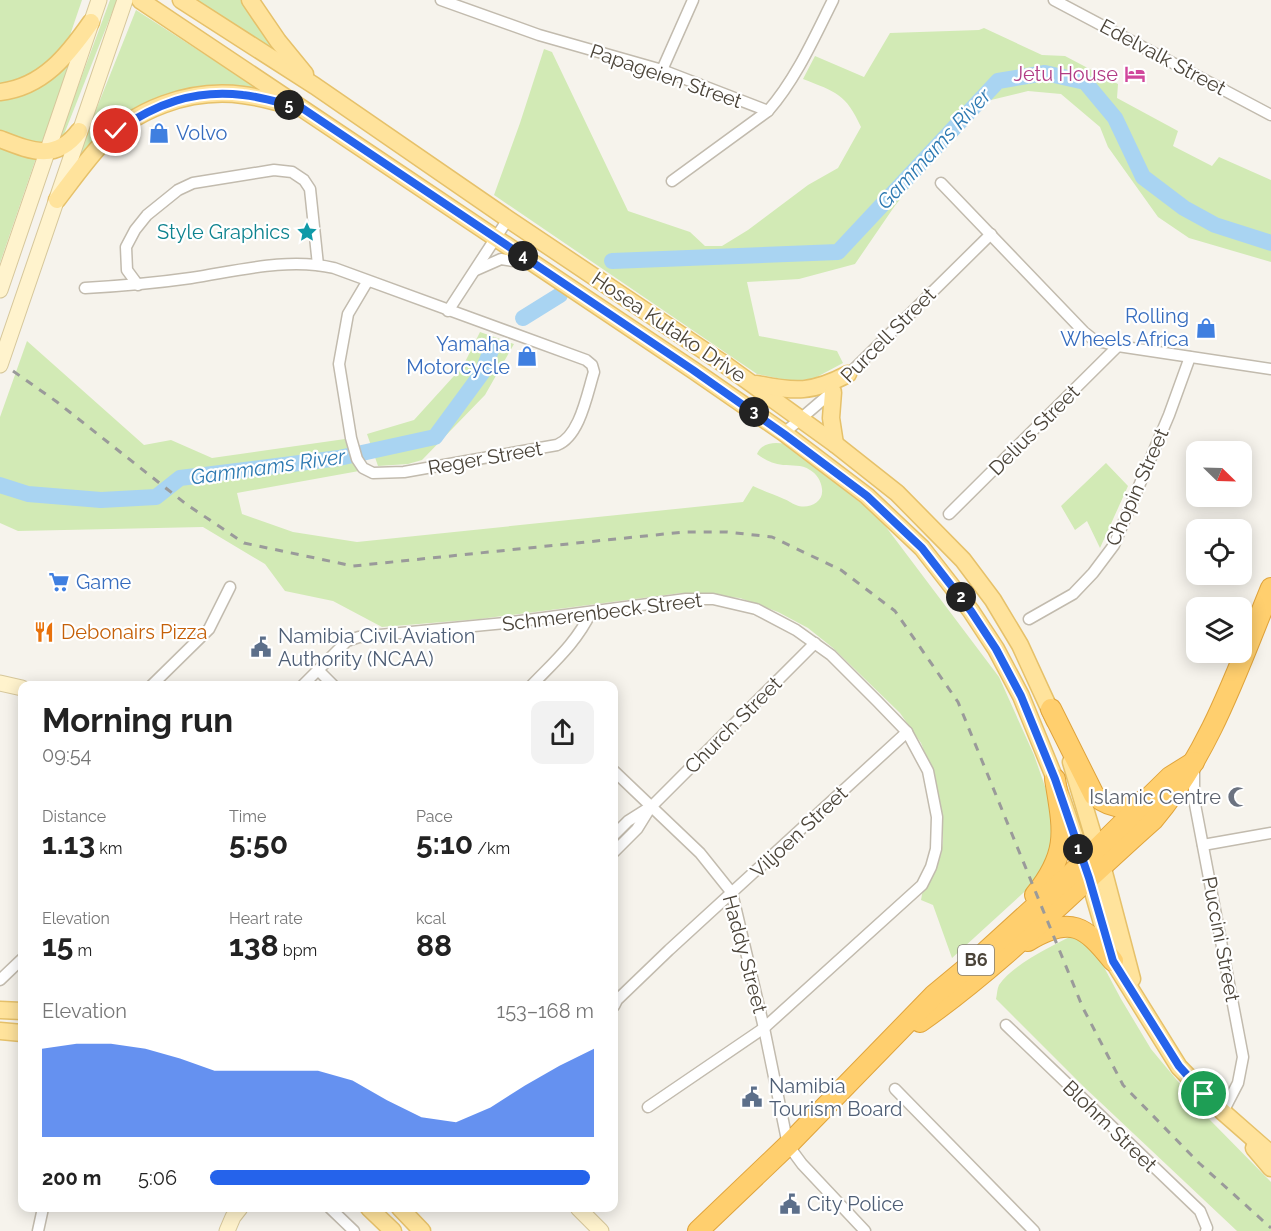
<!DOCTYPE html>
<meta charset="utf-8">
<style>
body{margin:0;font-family:Raleway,sans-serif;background:#f2f2f2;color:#222;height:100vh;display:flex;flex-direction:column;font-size:22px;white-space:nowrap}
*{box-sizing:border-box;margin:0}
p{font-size:20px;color:#767676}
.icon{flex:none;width:33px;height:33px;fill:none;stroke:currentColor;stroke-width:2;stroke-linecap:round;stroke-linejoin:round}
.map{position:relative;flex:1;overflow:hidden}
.sheet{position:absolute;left:18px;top:681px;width:600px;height:531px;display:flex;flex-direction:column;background:#fff;border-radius:12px;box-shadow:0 3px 15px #0003}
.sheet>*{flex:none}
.needle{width:39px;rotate:113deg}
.fabs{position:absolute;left:1186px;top:441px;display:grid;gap:12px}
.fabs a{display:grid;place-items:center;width:66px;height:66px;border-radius:12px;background:#fff;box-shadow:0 3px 15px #0003;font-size:30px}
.pin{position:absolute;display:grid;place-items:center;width:51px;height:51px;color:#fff;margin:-26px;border:3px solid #fff;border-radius:50%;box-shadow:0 2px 6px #0007}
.km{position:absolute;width:30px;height:30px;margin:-15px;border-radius:50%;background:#222;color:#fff;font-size:16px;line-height:30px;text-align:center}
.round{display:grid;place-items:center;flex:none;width:63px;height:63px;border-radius:12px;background:#f2f2f2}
.head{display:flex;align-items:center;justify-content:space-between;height:102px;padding:0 24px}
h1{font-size:33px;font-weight:700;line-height:45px}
.stats{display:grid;grid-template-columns:repeat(3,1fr);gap:9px;height:102px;padding:6px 24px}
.stats div{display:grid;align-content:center}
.stats b{font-size:30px;font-weight:700}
.stats small{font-size:16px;font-weight:400}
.stats p{font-size:16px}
.chart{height:168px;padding:12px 24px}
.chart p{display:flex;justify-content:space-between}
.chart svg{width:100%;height:108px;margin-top:6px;fill:#2563eb;opacity:.7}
ul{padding:0 24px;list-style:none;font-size:20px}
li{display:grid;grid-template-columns:96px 72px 1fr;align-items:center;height:45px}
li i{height:15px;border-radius:8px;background:#2563eb}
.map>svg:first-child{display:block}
</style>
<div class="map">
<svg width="1271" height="1231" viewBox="0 0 1271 1231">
<rect width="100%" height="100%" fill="#f6f3ec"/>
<g fill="#d2eab5">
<path d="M0 0H82L67 44 45 70 0 88Z"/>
<path d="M110 0H117L63 137 56 146Z"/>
<path d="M194 0H243L284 57Z"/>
<path d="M136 10 266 94 180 95 74 165Z"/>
<path d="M984 28 1042 55 1065 56 1118 84 1117 98 1178 131 1173 146 1212 166 1219 157 1271 180V262L1189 238 1158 217 1108 147 1100 127 1061 94 1028 91 991 100 929 162 894 207 855 264 799 279 747 282 759 336 837 351 843 363 813 379 791 381 757 374 494 195 520 123 544 49 552 52 628 211 690 232 705 246H722L748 230 808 185 838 168 861 127C846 94 836 92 803 79L815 56 864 77 890 33 979 30Z"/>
<path d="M75 54 40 147 0 133V98Z"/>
<path d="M0 145 36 158 0 263Z"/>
<path d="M480 332 514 344 485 395 422 460 408 464 378 466 367 434 414 420 463 366Z"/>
<path d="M27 341 144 445 171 440 212 458 345 439 350 455 359 471 237 493 242 514 293 532 357 542 743 502 753 486C763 491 773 494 784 499 788 500 792 504 796 505 807 510 824 503 822 489 821 481 817 474 810 470 801 464 792 466 783 465 773 464 765 460 757 454 762 442 775 442 786 444L871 511 886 527 999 677 1034 755 1055 815 1056 840 1045 873 952 958 933 905 921 900 923 889 941 855 943 840V822L938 795 931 768 921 743 900 713 833 648 808 628 778 612 740 598 681 593 480 619 382 627 333 601 285 591 265 564 203 527 18 531 0 523V417Z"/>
<path d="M1106 463 1128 486 1100 548 1087 521 1075 530 1061 506Z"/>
<path d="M1077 933 1098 956 1121 999 1151 1049 1210 1120 1271 1182V1231H1237L1082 1085 996 999C997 995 997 989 999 985 1013 964 1054 945 1077 933Z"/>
</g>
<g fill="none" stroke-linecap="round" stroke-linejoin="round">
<g stroke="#a9d4f2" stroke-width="16">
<path d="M612 261 838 252 998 81 1045 73 1085 82 1115 118 1143 177 1184 208 1215 225 1271 243"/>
<path d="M523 318 560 295"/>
<path d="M0 485 28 494 101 500 156 497 180 478 339 458 435 437 482 373 492 348"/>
</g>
<g stroke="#c2bbae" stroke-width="13">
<g id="street">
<path d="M441 0 539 35 662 70 768 111"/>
<path d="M1054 0 1271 115"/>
<path d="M662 70 693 0"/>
<path d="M672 181 768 111C796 79 814 38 833 0"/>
<path d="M941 183 1084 332 1094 340 1118 346 1271 369"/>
<path d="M476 270 501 259 526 263"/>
<path d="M138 285 127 270 126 247 135 230 147 215 178 190 193 183 274 170 292 172 304 180 310 189 318 265"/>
<path d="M85 288C120 286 156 283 191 278 237 271 288 257 334 268L586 360 592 365 594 372C587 394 580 436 557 445L404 472 373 473 363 468 357 459 351 438 339 364 348 314 367 282"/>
<path d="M448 311 508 219"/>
<path d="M846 377 991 234"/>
<path d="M784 433 833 391"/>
<path d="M949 514 1118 346"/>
<path d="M1029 619 1073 594 1093 573 1114 545 1169 415 1190 357"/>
<path d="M318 670 334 686"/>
<path d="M151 686 209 629 230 587"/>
<path d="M302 686 347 641 359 637 505 623 686 599H713L756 609 796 630 831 655 877 701 907 732 928 771 937 817 936 849 931 867 922 885 764 1028 648 1107"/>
<path d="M531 686C554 662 577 642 591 612"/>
<path d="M1194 768V799L1243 1057 1238 1083 1223 1112"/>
<path d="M614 771 700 853 732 893 764 1028 788 1145 802 1164 865 1231"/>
<path d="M614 835 628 821 647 809"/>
<path d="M1203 845 1271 833"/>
<path d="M614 852 637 829 650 808 815 643"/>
<path d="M0 980 22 959"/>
<path d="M614 1006 617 1000 669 950 907 732"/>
<path d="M1006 1025 1200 1211 1207 1228 1206 1231"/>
<path d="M895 1089 1034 1231"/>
<path d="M330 1208 354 1231"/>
<path d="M38 1231 43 1208"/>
</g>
</g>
<g stroke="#d6c79b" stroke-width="17">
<g id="secondary">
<path d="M0 290 99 0"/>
<path d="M0 365 125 0"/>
<path d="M0 683 22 688"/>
<path d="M578 1208 601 1231"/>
<path d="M227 1231 233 1217 240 1208"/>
</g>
</g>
<g stroke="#e6c16a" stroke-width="19">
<g id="primary">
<path d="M140 0 693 370 784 433 867 496 922 548 971 611 996 649 1021 696 1055 779 1089 878 1113 961 1179 1067 1223 1112 1271 1154"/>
<path d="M181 0 315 86 508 219 727 366 835 444 897 493 963 560 993 600 1020 645 1055 721"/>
<path d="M250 0 278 41 305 74"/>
<path d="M0 92C43 87 68 55 91 22"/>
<path d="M0 139C31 151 56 162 79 131"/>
<path d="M57 200C70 183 83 165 97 149 133 109 190 88 243 95 260 97 276 102 293 106"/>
<path d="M757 384C795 392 812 393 848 374"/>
<path d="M833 392 831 418 835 444"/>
<path d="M1071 762 1102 865 1132 979"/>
<path d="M0 1010 22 1011"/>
<path d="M0 1031 22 1033"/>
<path d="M1254 1148 1271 1168"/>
<path d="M369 1208 393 1231"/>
<path d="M400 1208 422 1231"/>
</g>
</g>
<g stroke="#e0a43c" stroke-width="22">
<g id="highway">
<path d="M1051 709 1094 795C1111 809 1128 810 1146 799"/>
<path d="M1035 895C1070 852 1063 829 1055 779"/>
<path d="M1028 941C1071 915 1085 926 1113 961"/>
<path d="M920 1022C1004 963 1076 888 1153 820 1210 753 1238 668 1271 588"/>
<path d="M698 1231 788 1145 934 995 981 956 1072 873 1170 777 1194 762"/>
</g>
</g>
<use href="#street" stroke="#fff" stroke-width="10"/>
<use href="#secondary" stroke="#fff3cd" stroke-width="15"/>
<use href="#primary" stroke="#ffe39c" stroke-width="16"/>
<use href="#highway" stroke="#ffcf6e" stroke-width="20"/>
<path stroke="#9a9a9a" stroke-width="3" stroke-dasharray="8 8" stroke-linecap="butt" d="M13 371 57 402 186 504 244 543 353 566 684 532H727L772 537 841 570 895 611 958 702 1083 1008 1123 1085 1199 1163 1271 1228"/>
</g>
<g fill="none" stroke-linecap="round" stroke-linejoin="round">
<g stroke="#fff" stroke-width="12">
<path id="route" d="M116 131C156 104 194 89 243 95 263 97 283 104 302 108L693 370 784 434 867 496 922 548 971 611 996 649 1021 696 1055 779 1089 878 1113 961 1179 1066 1204 1094"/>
</g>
<use href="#route" stroke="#2563eb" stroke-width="8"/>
</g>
<defs>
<g id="hotel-bare" transform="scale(1.62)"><path d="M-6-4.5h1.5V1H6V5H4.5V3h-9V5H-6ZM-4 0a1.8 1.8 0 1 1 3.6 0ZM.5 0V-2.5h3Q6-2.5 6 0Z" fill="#d1479c" stroke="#fff" stroke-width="2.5" paint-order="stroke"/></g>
<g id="shop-bare" transform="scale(1.62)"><path d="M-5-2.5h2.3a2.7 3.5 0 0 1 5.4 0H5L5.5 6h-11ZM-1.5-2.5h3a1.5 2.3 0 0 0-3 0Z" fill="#3f7fe0" stroke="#fff" stroke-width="2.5" paint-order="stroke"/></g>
<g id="sight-bare" transform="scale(1.62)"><path d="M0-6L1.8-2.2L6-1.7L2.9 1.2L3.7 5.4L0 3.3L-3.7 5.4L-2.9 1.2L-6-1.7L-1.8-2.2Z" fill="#0f9aa8" stroke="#fff" stroke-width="2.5" paint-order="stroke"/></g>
<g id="supermarket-bare" transform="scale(1.62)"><path d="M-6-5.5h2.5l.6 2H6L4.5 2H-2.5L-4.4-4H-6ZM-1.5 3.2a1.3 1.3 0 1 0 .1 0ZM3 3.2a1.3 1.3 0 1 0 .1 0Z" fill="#3f7fe0" stroke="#fff" stroke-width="2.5" paint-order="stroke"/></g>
<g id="restaurant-bare" transform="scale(1.62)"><path d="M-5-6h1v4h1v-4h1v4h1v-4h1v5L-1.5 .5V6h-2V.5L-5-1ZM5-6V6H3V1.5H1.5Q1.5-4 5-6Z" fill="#e8710a" stroke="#fff" stroke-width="2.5" paint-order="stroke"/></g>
<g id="civic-bare" transform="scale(1.62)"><path d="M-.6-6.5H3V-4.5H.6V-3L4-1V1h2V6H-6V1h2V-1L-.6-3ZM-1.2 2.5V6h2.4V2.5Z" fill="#5c6f8a" stroke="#fff" stroke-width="2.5" paint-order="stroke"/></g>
<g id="mosque-bare" transform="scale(1.62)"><path d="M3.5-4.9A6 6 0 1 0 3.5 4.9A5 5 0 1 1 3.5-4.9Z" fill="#6b7280" stroke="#fff" stroke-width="2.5" paint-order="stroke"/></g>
</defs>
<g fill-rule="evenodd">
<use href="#hotel-bare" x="1135" y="74"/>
<use href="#shop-bare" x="159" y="133"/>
<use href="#sight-bare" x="307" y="232"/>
<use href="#shop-bare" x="1206" y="328"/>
<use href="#shop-bare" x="527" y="356"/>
<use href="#supermarket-bare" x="59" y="582"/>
<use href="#restaurant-bare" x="44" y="632"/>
<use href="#civic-bare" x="261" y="647"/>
<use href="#mosque-bare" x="1238" y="797"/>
<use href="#civic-bare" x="752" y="1097"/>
<use href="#civic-bare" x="790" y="1204"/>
</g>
<g text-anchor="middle" stroke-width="4.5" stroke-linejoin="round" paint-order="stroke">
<rect fill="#fff" stroke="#817c74" stroke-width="1.5" x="958" y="945" width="36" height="30" rx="4.5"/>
<g font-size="18" font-weight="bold" fill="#4b4439">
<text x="976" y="966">B6</text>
</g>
<g font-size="20" fill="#4b4439" stroke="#fff">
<text transform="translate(1163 57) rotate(28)" y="7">Edelvalk Street</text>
<text transform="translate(666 76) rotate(19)" y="7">Papageien Street</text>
<text transform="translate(669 327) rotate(34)" y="7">Hosea Kutako Drive</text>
<text transform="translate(888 335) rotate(-45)" y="7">Purcell Street</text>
<text transform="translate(1034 430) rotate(-45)" y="7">Delius Street</text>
<text transform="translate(485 458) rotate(-10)" y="7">Reger Street</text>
<text transform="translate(1137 487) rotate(-66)" y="7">Chopin Street</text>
<text transform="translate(602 612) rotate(-7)" y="7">Schmerenbeck Street</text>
<text transform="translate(733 725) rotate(-45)" y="7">Church Street</text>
<text transform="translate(799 832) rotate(-43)" y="7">Viljoen Street</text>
<text transform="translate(1221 939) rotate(79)" y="7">Puccini Street</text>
<text transform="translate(745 954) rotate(75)" y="7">Haddy Street</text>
<text transform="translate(1110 1126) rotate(44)" y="7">Blohm Street</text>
</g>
<g font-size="20" fill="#b23c85" stroke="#fff" text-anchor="end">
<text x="1118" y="81">Jetu House</text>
</g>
<g font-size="20" fill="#366cbe" stroke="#fff" text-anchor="start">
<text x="176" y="140">Volvo</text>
<text x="1189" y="323" text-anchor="end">Rolling<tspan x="1189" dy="23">Wheels Africa</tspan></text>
<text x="510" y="351" text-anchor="end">Yamaha<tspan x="510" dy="23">Motorcycle</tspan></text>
<text x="76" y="589">Game</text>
</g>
<g font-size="20" fill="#0d838f" stroke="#fff" text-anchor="end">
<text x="290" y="239">Style Graphics</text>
</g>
<g font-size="20" fill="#c56008" stroke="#fff" text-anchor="start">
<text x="61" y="639">Debonairs Pizza</text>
</g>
<g font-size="20" fill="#4e5e75" stroke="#fff" text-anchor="start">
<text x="278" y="643">Namibia Civil Aviation<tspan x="278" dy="23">Authority (NCAA)</tspan></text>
<text x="769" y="1093">Namibia<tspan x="769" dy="23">Tourism Board</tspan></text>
<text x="807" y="1211">City Police</text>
</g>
<g font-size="20" fill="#5b616d" stroke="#fff" text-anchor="end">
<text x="1221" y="804">Islamic Centre</text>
</g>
<g font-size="21" font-style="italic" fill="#2e7ab2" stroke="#fff">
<text transform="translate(934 149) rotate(-47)" y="7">Gammams River</text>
<text transform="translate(268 467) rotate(-8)" y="7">Gammams River</text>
</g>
</g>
</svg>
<div class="fabs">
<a><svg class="needle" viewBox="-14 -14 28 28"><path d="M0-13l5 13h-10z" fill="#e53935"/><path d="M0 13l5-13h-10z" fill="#767676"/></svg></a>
<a><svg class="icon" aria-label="locate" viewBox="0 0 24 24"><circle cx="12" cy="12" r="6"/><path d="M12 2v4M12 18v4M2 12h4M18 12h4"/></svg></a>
<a><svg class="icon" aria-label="layers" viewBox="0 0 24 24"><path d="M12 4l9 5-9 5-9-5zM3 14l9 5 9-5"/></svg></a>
</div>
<div class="pin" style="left:1204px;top:1094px;background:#1e9e55"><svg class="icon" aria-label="arrive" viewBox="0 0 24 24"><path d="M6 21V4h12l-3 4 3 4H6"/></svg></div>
<div class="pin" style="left:116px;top:131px;background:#d93025"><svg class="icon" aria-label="check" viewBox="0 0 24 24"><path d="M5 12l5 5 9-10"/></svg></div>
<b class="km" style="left:1078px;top:849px">1</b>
<b class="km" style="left:961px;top:597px">2</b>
<b class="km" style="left:754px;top:412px">3</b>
<b class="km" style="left:523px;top:256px">4</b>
<b class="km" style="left:289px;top:105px">5</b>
<section class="sheet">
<div class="head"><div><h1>Morning run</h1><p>09:54</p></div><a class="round"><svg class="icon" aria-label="share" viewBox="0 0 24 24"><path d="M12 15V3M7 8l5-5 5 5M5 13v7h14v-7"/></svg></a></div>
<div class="stats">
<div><p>Distance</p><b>1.13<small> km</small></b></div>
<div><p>Time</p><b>5:50</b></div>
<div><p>Pace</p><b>5:10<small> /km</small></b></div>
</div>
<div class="stats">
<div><p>Elevation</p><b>15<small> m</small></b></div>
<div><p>Heart rate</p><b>138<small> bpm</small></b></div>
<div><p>kcal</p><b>88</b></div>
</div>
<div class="chart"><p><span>Elevation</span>153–168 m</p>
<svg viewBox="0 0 160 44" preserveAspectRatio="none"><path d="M0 44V8L10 6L20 6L30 8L40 12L50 17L60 17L70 17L80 17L90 21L100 29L110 36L120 38L130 32L140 23L150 15L160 8V44z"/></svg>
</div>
<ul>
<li><b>200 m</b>5:06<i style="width:99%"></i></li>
</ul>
</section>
</div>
